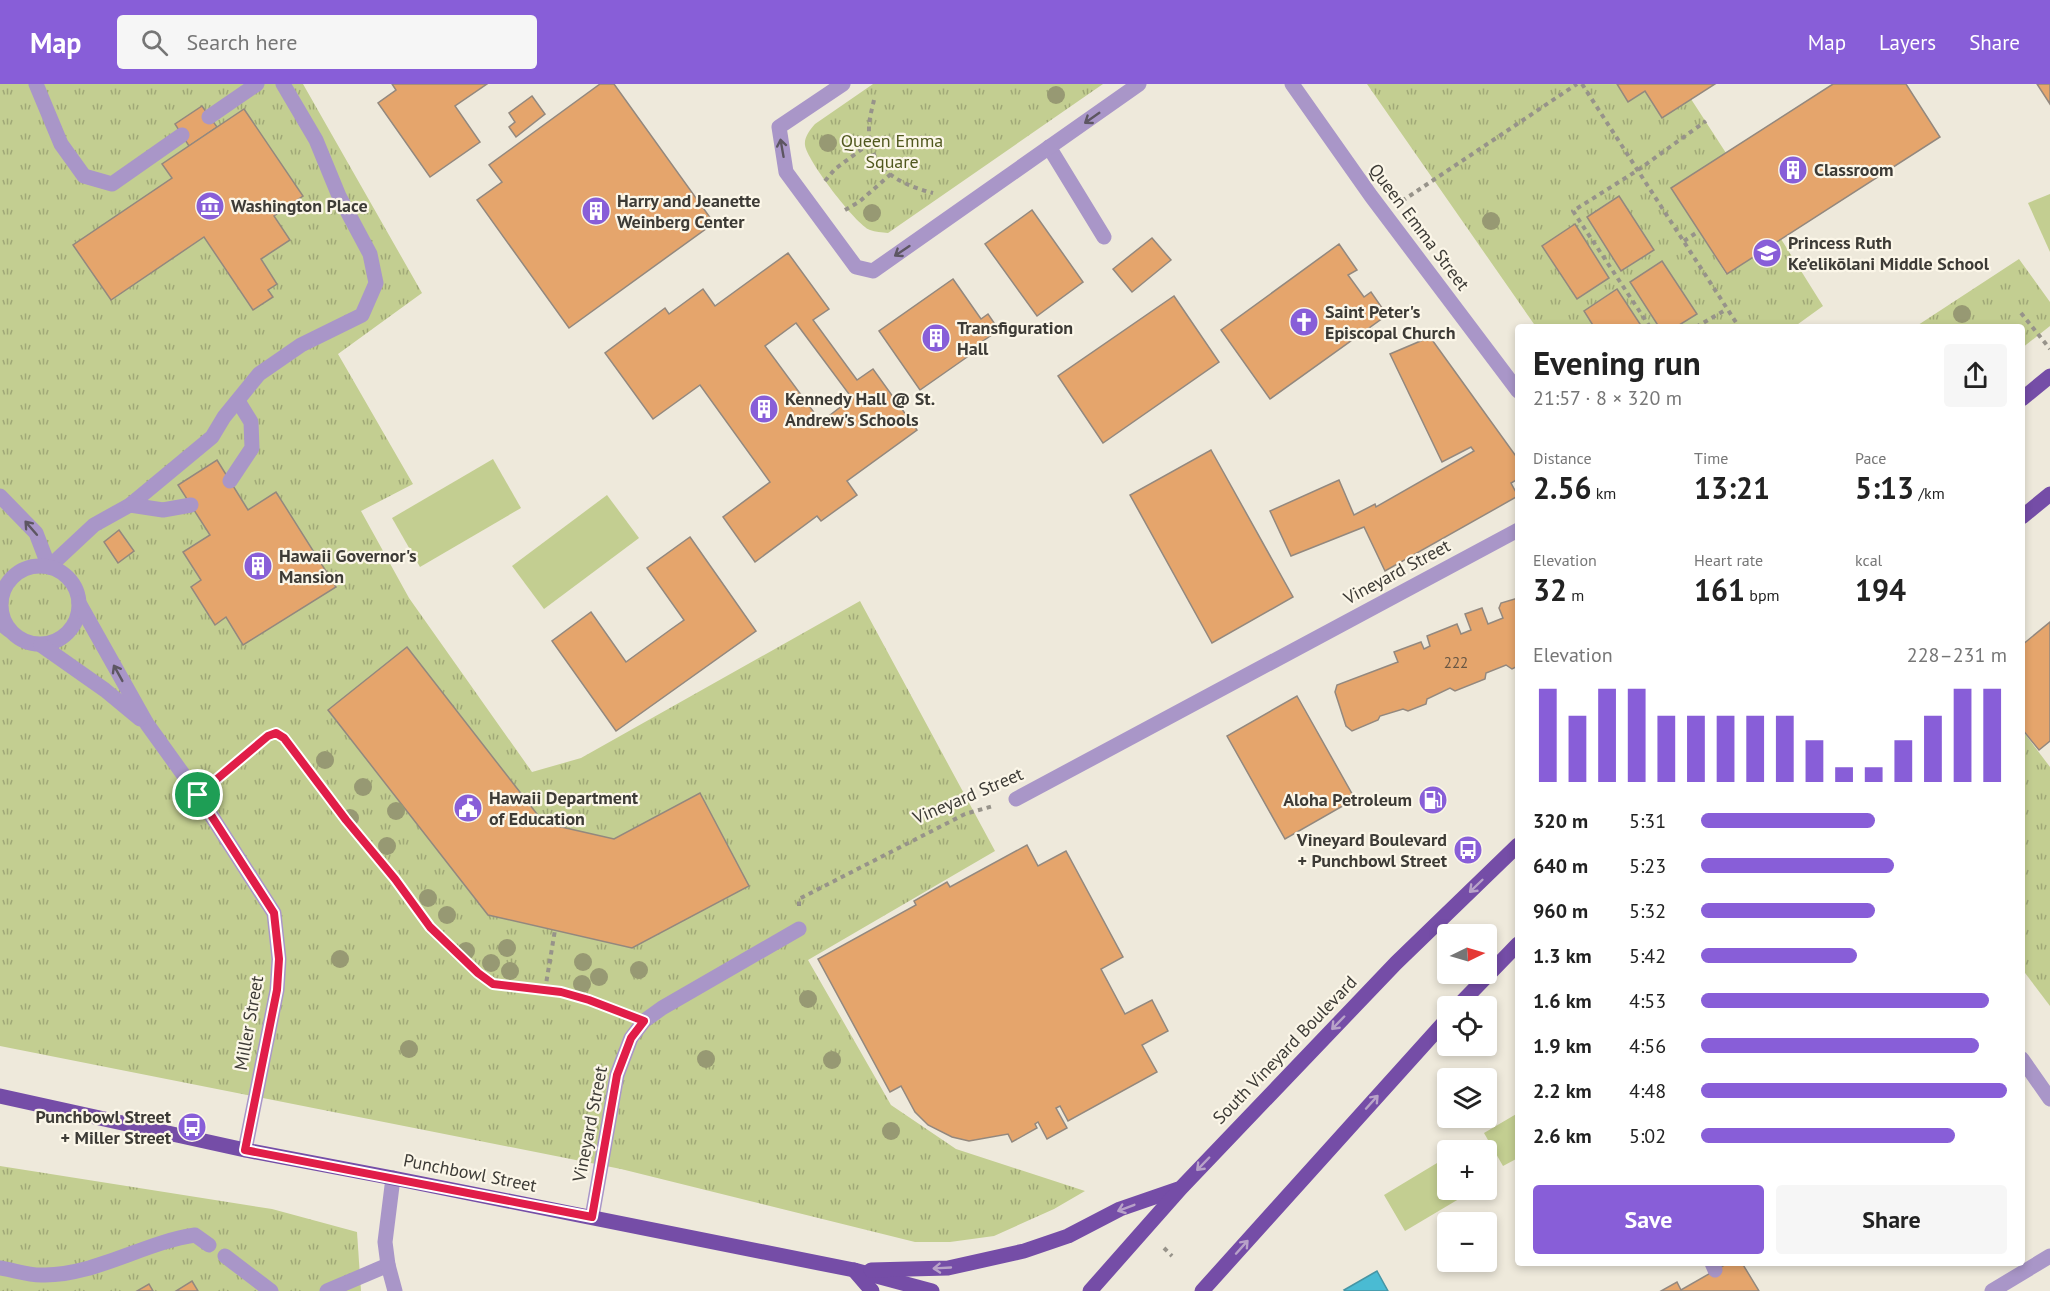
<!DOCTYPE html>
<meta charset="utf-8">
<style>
body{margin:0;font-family:"PT Sans",sans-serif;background:#f6f6f6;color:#222;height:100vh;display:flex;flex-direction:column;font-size:22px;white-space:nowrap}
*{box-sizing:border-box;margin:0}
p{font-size:20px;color:#767676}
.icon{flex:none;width:33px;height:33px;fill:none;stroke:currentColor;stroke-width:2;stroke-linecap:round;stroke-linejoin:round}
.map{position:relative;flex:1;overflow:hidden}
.side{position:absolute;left:1515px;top:240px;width:510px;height:942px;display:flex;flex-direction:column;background:#fff;border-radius:6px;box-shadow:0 3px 9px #0003}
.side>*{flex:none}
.needle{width:39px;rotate:85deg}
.tools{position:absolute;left:1437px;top:840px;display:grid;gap:12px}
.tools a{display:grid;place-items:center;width:60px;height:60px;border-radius:6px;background:#fff;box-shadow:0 3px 9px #0003;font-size:30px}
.pin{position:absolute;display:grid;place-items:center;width:51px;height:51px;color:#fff;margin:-26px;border:3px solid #fff;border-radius:50%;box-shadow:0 2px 6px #0007}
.round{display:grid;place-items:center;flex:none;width:63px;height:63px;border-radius:6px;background:#f6f6f6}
.overview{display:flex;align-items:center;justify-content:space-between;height:102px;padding:0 18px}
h1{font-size:33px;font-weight:700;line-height:45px}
.figures{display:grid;grid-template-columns:repeat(3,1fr);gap:9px;height:102px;padding:6px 18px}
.figures div{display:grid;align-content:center}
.figures b{font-size:30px;font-weight:700}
.figures small{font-size:16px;font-weight:400}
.figures p{font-size:16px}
.chart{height:168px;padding:12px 18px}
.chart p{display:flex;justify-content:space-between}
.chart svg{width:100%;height:108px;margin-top:6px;stroke:#885ed8;stroke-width:6}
.button{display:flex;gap:12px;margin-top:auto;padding:12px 18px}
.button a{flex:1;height:69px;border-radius:6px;background:#885ed8;color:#fff;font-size:24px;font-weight:700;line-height:69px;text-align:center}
.button a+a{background:#f6f6f6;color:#222}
ul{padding:0 18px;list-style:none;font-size:20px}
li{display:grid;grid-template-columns:96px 72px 1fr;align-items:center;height:45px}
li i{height:15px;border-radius:8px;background:#885ed8}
header{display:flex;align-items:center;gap:36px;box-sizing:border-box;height:84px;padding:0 30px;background:#885ed8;color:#fff}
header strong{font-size:28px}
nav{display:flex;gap:33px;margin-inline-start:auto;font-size:21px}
.search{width:420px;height:54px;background:#f6f6f6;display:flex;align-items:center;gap:15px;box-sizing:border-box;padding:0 21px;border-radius:6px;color:#767676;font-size:22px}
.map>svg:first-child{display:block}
</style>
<header>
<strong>Map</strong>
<div class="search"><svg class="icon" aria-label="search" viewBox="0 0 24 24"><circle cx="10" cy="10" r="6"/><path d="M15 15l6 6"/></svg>Search here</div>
<nav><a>Map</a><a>Layers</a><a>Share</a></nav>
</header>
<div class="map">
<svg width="2050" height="1207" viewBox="0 0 2050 1207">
<defs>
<pattern id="grass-tufts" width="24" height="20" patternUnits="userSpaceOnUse" patternTransform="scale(1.5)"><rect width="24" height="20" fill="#c3ce91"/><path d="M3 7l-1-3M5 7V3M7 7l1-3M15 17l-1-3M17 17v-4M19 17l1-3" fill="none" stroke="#a0a877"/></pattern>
</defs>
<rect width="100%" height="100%" fill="#eee9db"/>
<g fill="url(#grass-tufts)">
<path d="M0 0H303L422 209 338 270 413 400 361 427 409 514 532 688 581 674 860 517 995 767 808 876 891 1021 956 1065 1085 1107 1054 1125 994 1152 950 1158H915L621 1085 0 962Z"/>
<path d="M873 0H1103L888 149C882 148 875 148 870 146 856 141 806 75 805 61 804 53 810 46 815 40Z"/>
<path d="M1367 0H1617L1628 18 1645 7 1662 34 1691 15 1726 69 1672 104 1726 190 1781 155 1823 222 1794 243H1536Z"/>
<path d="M2019 175 2050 218V242L2022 264V243H1915Z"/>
<path d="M2022 646 2050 683V922L2022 885Z"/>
<path d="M0 1082 272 1125 357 1148 361 1207H0Z"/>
</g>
<g fill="#c3ce91">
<path d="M2050 110V168L2028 119Z"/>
<path d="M493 375 521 424 420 483 392 434Z"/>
<path d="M607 411 639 454 544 525 512 482Z"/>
<path d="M1518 1029V1074L1503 1082 1484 1049Z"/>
<path d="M1447 1073 1448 1106H1474L1405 1147 1384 1111Z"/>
</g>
<path fill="#4abbd3" stroke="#4695a4" stroke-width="1.5" d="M1377 1187 1388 1207H1345L1344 1206Z"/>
<g fill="#e5a56c" stroke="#93887e" stroke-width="1.5" fill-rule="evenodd">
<path d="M392 0H487L455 22 480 58 430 93 378 19 396 6Z"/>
<path d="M600 0H614L714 139 569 244 477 116 502 98 489 81Z"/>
<path d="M1617 0H1715L1662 34 1645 7 1628 18Z"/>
<path d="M1833 0H1906L1940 53 1727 190 1671 104Z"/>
<path d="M2037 0H2050V20Z"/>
<path d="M532 12 545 30 516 53 509 43 515 38 509 29Z"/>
<path d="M202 22 217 43 189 62 175 40Z"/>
<path d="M244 25 303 112 274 132 290 156 261 175 277 200 268 206 273 213 253 226 204 153 111 216 73 161 172 94 162 80Z"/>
<path d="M1619 112 1654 166 1621 187 1587 133Z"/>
<path d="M1032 126 1083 198 1037 232 985 160Z"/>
<path d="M1575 140 1609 194 1577 215 1542 162Z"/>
<path d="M1152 154 1171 176 1132 208 1113 185Z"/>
<path d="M1339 160 1357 186 1348 191 1364 213 1371 208 1387 231 1270 315 1221 246Z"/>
<path d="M788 169 829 225 813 236 857 296 873 285 917 346 847 397 857 411 821 437 817 432 755 478 723 433 770 398 700 301 653 335 605 269 665 224 669 230 703 205 715 222ZM796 239 852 314 821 338 765 262Z"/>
<path d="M1662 177 1697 230 1676 243H1659L1630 198Z"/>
<path d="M953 195 981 235 988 230 999 246 977 261 980 264 920 306 879 247Z"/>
<path d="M1617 205 1642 243H1594L1584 227Z"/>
<path d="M1174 212 1219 278 1103 359 1058 292Z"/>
<path d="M1430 253 1518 375V395L1511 399 1518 412 1385 487 1364 443 1291 472 1270 427 1339 396 1354 431 1375 420 1376 423 1474 367 1471 363 1442 378 1390 270Z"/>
<path d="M1211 366 1293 513 1212 559 1130 411Z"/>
<path d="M217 376 248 426 276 408 336 503 243 561 226 533 215 541 191 503 201 496 183 468 210 451 178 401Z"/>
<path d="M119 446 134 467 118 479 104 458Z"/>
<path d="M690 453 756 547 616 647 552 557 591 528 626 578 670 546 684 536 647 484Z"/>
<path d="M1518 514V582L1512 585 1506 581 1486 589 1485 595 1455 607 1450 604 1427 615 1426 620 1408 627 1403 625 1380 632 1378 636 1352 647 1346 642 1335 608 1337 601 1398 578 1394 568 1421 558 1424 565 1430 562 1427 552 1457 540 1461 550 1471 546 1465 530 1482 524 1488 540 1503 534 1499 524 1501 519Z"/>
<path d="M2050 538V657L2039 666 2022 645V561Z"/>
<path d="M407 563 544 739 614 755 700 709 749 802 632 864 488 831 328 626Z"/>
<path d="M1297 612 1355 715 1285 755 1227 652Z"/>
<path d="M1027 761 1038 782 1066 767 1123 873 1101 885 1125 930 1152 916 1168 947 1142 961 1157 988 1068 1037 1060 1022 1056 1024 1067 1044 1047 1055 1038 1038 1035 1040 1037 1044 1012 1058 1008 1050 969 1057 952 1053 928 1041 915 1028 901 1002 890 1008 818 875 916 821 914 817 947 798 950 803Z"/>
<path d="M1728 1179H1742L1759 1207H1661L1677 1198 1681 1206Z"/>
<path d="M192 1197 198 1207H176Z"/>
<path d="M149 1200 153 1207H137Z"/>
</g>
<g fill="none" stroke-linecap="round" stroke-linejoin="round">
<g stroke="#97938a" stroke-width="4" stroke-dasharray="4.5 4.5" stroke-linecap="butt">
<path d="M1582 0 1739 243"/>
<path d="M874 16C872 25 869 35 869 44 868 85 899 100 933 109"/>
<path d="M825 97 835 85 870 59"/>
<path d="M1402 117 1577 0"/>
<path d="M845 126 859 118 891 90"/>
<path d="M1684 157 1699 147"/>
<path d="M2021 229 2050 265"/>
<path d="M1650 243 1573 127 1638 86 1706 37"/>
<path d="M1696 243 1727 225"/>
<path d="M216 696 269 653 276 649 284 654 346 736 395 795 430 843 478 889 493 900 561 908 589 916 621 928"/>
<path d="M799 822V815L965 730 993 722"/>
<path d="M545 906 555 846"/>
<path d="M1164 1164 1172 1172"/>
</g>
<g stroke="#a996c8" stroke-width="15">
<path d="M36 0 61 60 84 92 112 100 182 51"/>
<path d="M209 33 257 0"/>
<path d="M1049 63 1104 153"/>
<path d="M230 397 252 364 251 338 238 317"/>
<path d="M0 412 36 449 49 483 94 441 130 421 212 353 224 333 259 290 301 261 362 231 376 199 370 170 339 112 316 56 283 0"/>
<path d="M130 421 163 426 191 421"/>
<path d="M0 539 9 546"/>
<path d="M225 1172 271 1207"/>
<path d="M1712 1179 1715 1186"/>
<path d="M0 1184C13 1186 28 1191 41 1191 92 1193 145 1158 195 1151L209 1161"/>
<path d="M327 1207 388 1181"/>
<path d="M1992 1207 2050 1172"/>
</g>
<g stroke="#a996c8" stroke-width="15">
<path d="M843 0 779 43 786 88 856 183 873 187 1139 0"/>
<circle cx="40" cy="521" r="39"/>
<path d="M79 519 147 640 198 711 274 829 279 875 277 906 245 1066"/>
<path d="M41 561 105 606 140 635"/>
<path d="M1016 715 1518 446"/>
<path d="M393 1094 385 1158 388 1181 395 1207"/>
<path d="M592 1133 617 991 631 954 644 937 662 924 799 845"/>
</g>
<g stroke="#a996c8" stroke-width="15">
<path d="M1292 0 1371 112 1518 307"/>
<path d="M2022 975 2050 1015"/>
</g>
<g stroke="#754da7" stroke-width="15">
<path d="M2022 315 2050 292"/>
<path d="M2022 433 2050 410"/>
<path d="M1458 922 1518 860"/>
<path d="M0 1012 245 1066 393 1094 854 1186 932 1207"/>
<path d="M854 1186 872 1207"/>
<path d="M871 1186 948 1184 1024 1167 1068 1152 1120 1125 1178 1105"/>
<path d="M1090 1207 1181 1104 1396 879 1518 761"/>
<path d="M1202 1207 1448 934"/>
</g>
</g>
<g fill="#979973">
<circle cx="1056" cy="11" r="9"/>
<circle cx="828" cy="59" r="9"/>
<circle cx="872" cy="129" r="9"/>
<circle cx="1491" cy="137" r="9"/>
<circle cx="1962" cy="230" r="9"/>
<circle cx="325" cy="676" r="9"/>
<circle cx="363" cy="703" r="9"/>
<circle cx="396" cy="727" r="9"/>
<circle cx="350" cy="734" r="9"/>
<circle cx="387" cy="762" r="9"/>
<circle cx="428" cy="814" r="9"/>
<circle cx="447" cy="831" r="9"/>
<circle cx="507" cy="864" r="9"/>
<circle cx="466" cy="867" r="9"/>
<circle cx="340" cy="875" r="9"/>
<circle cx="583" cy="878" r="9"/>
<circle cx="491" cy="879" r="9"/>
<circle cx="639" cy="886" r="9"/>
<circle cx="510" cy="887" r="9"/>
<circle cx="599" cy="893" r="9"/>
<circle cx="582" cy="900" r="9"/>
<circle cx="808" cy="915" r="9"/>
<circle cx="409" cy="965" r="9"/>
<circle cx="706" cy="975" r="9"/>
<circle cx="832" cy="976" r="9"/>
<circle cx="891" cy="1047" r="9"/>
</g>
<defs><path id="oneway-shaft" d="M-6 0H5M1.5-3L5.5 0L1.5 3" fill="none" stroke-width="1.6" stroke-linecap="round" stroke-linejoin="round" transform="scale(1.5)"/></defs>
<g stroke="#5d5662">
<use href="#oneway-shaft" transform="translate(1092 34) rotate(145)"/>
<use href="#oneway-shaft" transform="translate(782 64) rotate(-100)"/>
<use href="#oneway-shaft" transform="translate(902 167) rotate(146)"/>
<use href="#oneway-shaft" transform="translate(31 444) rotate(-131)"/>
<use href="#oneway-shaft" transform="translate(118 589) rotate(-119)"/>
</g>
<g stroke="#b8a2c8">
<use href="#oneway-shaft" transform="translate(1476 802) rotate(136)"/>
<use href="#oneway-shaft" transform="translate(1338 939) rotate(134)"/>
<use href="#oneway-shaft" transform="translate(1372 1018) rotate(-48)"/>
<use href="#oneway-shaft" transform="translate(1203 1080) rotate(134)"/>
<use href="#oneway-shaft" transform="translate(1126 1124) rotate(159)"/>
<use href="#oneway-shaft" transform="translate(1242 1163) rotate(-48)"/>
<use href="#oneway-shaft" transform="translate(942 1184) rotate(177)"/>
</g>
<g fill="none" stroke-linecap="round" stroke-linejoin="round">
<g stroke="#fff" stroke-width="12">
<path id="route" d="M276 649 284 654 346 736 395 795 430 843 478 889 493 900 561 908 589 916 644 937 631 954 617 991 592 1133 245 1066 277 906 279 875 274 829 198 711 268 652Z"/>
</g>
<use href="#route" stroke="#e11d48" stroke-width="8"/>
</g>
<defs>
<g id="building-disc" transform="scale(1.5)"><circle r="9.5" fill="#885ed8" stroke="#fbf6e8"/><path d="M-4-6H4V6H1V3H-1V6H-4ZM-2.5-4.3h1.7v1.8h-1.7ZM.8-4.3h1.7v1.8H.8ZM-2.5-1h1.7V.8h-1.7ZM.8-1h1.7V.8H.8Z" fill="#fff"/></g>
<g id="museum-disc" transform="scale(1.5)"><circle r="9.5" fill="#885ed8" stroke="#fbf6e8"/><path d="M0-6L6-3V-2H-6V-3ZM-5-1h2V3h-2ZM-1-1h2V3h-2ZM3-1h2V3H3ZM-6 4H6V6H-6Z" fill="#fff"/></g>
<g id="school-disc" transform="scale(1.5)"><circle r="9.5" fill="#885ed8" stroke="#fbf6e8"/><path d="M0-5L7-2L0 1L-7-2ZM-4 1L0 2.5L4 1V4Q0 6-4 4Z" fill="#fff"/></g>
<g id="church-disc" transform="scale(1.5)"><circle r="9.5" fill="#885ed8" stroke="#fbf6e8"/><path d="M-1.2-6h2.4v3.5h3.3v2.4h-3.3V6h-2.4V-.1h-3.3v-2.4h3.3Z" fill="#fff"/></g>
<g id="fuel-disc" transform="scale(1.5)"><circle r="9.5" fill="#885ed8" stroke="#fbf6e8"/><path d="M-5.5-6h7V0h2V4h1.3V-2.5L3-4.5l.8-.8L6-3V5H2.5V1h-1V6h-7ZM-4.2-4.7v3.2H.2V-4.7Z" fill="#fff"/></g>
<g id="civic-disc" transform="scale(1.5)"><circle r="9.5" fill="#885ed8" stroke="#fbf6e8"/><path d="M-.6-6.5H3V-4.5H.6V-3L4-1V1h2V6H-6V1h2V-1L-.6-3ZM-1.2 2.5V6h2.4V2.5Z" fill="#fff"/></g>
<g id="bus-disc" transform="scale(1.5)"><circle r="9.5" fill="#885ed8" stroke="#fbf6e8"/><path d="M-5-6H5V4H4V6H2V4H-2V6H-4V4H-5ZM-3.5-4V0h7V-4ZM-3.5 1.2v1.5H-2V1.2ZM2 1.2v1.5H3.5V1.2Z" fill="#fff"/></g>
</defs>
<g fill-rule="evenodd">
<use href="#building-disc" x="1793" y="86"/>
<use href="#museum-disc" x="210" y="122"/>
<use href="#building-disc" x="596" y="127"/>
<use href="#school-disc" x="1767" y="169"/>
<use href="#church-disc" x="1304" y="238"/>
<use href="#building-disc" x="936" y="254"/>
<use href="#building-disc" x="764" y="325"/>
<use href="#building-disc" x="258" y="482"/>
<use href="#fuel-disc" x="1433" y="716"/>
<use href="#civic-disc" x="468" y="724"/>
<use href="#bus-disc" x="1468" y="766"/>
<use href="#bus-disc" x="192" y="1043"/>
</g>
<g text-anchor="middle" stroke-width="4.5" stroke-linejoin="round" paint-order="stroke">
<g font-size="15" fill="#675644">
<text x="1456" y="584">222</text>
</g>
<g font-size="18" fill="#50581e" stroke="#fbf6e8">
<text x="892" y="63">Queen Emma<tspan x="892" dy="21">Square</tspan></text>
</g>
<g font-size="18" font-weight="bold" fill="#3d3b36" stroke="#fbf6e8" text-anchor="start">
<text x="1814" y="92">Classroom</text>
<text x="617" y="123">Harry and Jeanette<tspan x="617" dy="21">Weinberg Center</tspan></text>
<text x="231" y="128">Washington Place</text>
<text x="1788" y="165">Princess Ruth<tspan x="1788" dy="21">Ke’elikōlani Middle School</tspan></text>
<text x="1325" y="234">Saint Peter's<tspan x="1325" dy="21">Episcopal Church</tspan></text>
<text x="957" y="250">Transfiguration<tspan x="957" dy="21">Hall</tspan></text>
<text x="785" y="321">Kennedy Hall @ St.<tspan x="785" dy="21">Andrew's Schools</tspan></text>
<text x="279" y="478">Hawaii Governor's<tspan x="279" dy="21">Mansion</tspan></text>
<text x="489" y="720">Hawaii Department<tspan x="489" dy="21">of Education</tspan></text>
<text x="1412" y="722" text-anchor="end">Aloha Petroleum</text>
<text x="1447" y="762" text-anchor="end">Vineyard Boulevard<tspan x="1447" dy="21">+ Punchbowl Street</tspan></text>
<text x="171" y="1039" text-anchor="end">Punchbowl Street<tspan x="171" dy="21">+ Miller Street</tspan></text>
</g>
<g font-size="18" fill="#3d3b36" stroke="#fbf6e8">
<text transform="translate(1419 143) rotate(53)" y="6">Queen Emma Street</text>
<text transform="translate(1397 488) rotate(-28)" y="6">Vineyard Street</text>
<text transform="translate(968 712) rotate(-23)" y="6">Vineyard Street</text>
<text transform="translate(249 939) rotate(-80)" y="6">Miller Street</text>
<text transform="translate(1285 966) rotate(-46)" y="6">South Vineyard Boulevard</text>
<text transform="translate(590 1040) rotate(-79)" y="6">Vineyard Street</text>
<text transform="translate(470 1089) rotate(11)" y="6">Punchbowl Street</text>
</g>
</g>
</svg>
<div class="tools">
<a><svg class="needle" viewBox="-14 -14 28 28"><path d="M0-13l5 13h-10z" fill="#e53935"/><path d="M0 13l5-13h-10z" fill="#767676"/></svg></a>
<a><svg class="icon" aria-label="locate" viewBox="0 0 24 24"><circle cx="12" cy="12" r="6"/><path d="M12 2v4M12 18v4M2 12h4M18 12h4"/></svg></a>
<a><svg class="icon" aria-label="layers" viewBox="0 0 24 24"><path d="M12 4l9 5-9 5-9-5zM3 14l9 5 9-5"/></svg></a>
<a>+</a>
<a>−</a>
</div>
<div class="pin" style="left:198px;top:711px;background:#1e9e55"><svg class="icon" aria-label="arrive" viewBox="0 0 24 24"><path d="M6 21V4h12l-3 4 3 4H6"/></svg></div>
<section class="side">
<div class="overview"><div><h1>Evening run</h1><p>21:57 · 8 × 320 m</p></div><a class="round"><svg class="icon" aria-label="share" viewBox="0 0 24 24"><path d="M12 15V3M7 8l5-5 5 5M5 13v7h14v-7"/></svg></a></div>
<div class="figures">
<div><p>Distance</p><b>2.56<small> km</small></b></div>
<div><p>Time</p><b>13:21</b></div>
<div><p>Pace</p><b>5:13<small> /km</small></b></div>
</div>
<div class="figures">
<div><p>Elevation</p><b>32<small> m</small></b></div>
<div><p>Heart rate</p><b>161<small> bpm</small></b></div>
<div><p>kcal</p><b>194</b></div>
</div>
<div class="chart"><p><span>Elevation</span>228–231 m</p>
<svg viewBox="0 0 160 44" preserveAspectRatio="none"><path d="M5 44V6M15 44V17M25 44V6M35 44V6M45 44V17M55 44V17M65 44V17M75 44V17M85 44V17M95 44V27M105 44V38M115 44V38M125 44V27M135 44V17M145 44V6M155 44V6"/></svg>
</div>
<ul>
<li><b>320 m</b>5:31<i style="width:57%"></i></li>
<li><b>640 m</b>5:23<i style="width:63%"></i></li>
<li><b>960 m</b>5:32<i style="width:57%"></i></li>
<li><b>1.3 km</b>5:42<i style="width:51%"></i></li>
<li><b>1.6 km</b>4:53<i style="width:94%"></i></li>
<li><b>1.9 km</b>4:56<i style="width:91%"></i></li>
<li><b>2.2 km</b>4:48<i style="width:100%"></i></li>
<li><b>2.6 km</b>5:02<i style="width:83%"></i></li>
</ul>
<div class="button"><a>Save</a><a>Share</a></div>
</section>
</div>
